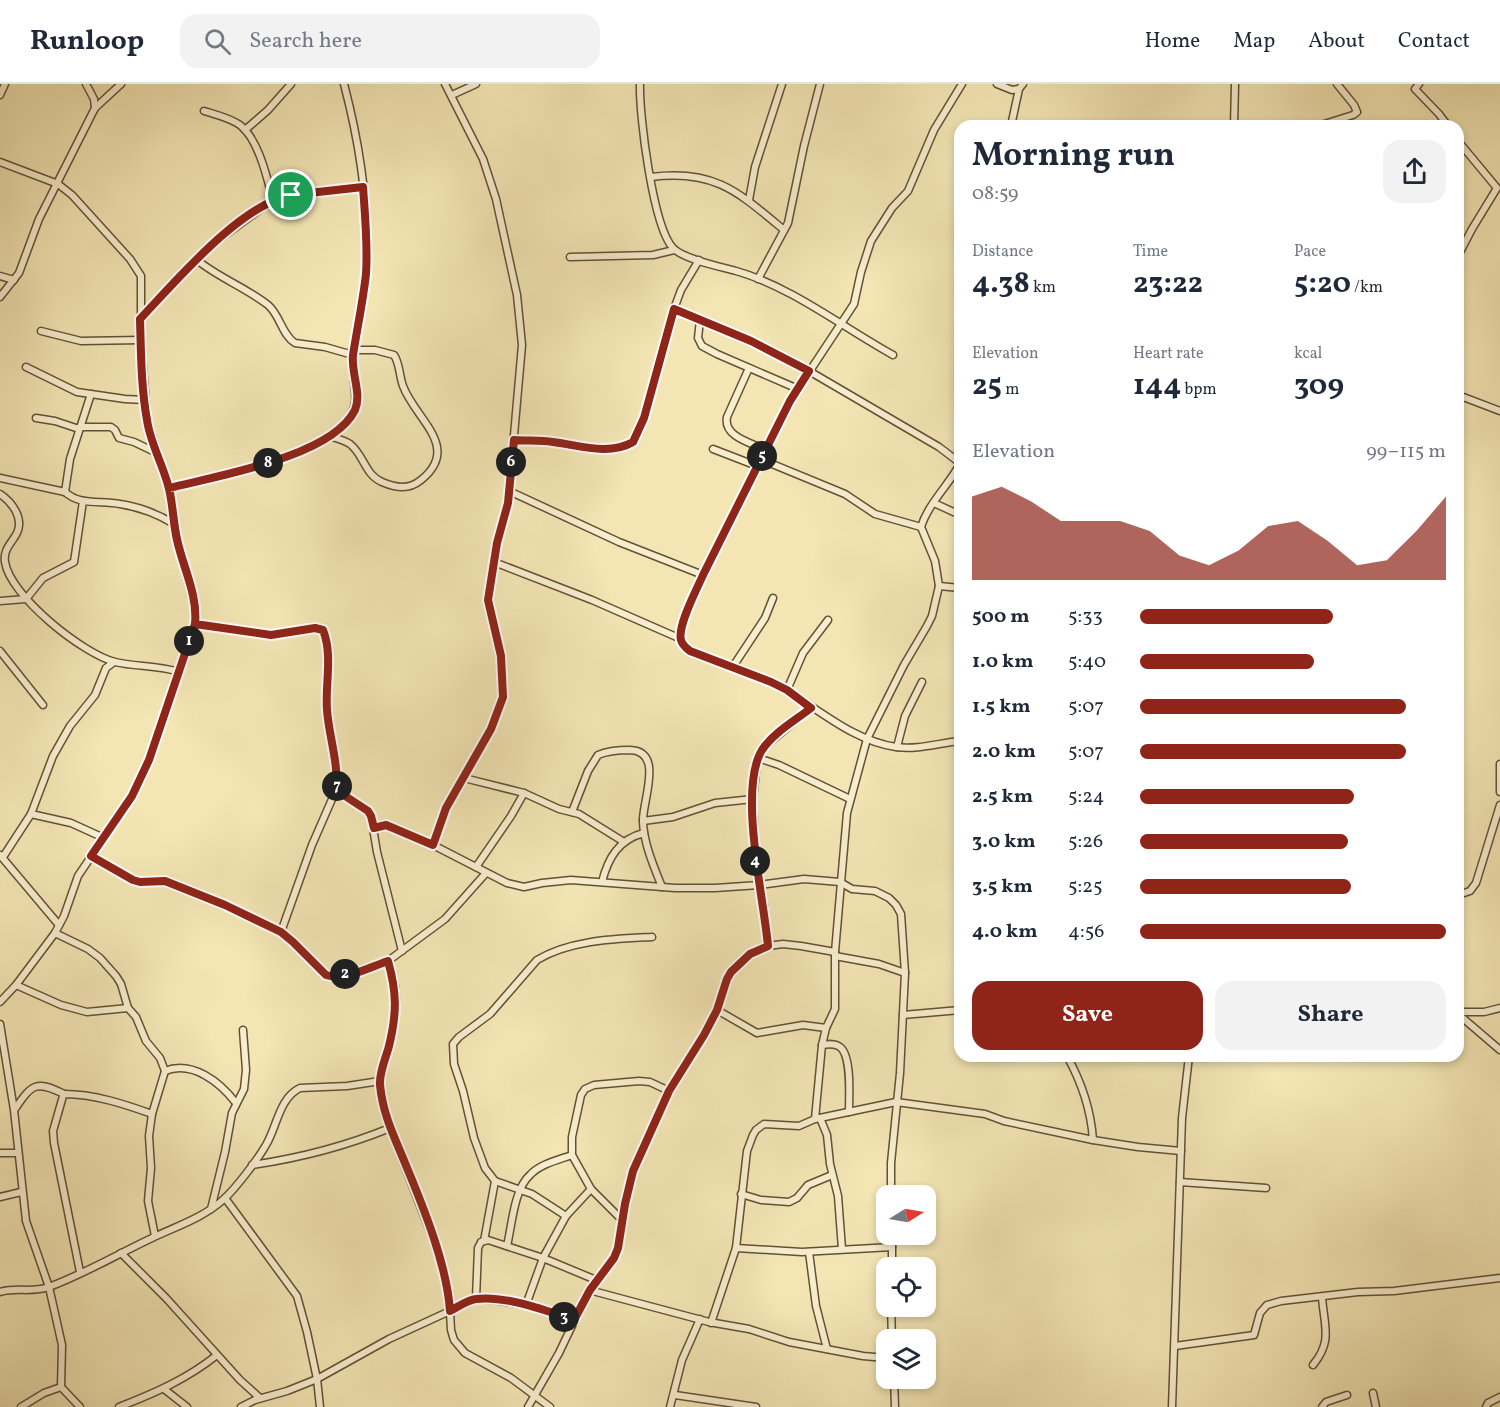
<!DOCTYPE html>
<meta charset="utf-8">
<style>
body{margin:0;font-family:Vollkorn,serif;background:#f2f2f3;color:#1f2937;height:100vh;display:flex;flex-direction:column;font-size:22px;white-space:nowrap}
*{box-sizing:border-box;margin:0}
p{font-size:20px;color:#747a83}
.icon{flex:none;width:33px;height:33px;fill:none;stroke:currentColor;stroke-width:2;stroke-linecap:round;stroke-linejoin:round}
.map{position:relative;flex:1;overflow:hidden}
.sheet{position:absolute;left:954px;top:36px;width:510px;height:942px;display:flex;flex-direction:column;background:#fff;border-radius:18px;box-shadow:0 3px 9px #0003}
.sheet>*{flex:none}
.needle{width:39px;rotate:79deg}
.fabs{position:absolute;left:876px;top:1101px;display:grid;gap:12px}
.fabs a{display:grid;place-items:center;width:60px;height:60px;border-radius:12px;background:#fff;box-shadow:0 3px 9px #0003;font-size:30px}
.pin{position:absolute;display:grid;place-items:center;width:51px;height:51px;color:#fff;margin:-26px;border:3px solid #fff;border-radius:50%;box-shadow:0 2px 6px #0007}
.km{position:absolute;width:30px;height:30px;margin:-15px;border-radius:50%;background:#222;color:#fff;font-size:16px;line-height:30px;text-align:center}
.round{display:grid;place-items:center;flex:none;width:63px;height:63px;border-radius:18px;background:#f2f2f3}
.headline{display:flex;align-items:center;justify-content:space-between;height:102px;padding:0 18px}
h1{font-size:33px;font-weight:700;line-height:45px}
.metrics{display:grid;grid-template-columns:repeat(3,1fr);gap:9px;height:102px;padding:6px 18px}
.metrics div{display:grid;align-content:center}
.metrics b{font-size:30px;font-weight:700}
.metrics small{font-size:16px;font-weight:400}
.metrics p{font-size:16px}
.chart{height:168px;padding:12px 18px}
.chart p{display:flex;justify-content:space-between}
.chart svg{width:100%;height:108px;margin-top:6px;fill:#8f2418;opacity:.7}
.cta{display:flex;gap:12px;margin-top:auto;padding:12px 18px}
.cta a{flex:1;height:69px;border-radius:18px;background:#8f2418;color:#fff;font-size:24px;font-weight:700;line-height:69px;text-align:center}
.cta a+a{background:#f2f2f3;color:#1f2937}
ul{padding:0 18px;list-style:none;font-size:20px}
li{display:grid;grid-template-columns:96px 72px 1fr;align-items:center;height:45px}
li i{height:15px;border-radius:8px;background:#8f2418}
header{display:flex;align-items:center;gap:36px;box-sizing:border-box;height:84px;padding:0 30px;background:#fff;border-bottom:2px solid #e0e1e3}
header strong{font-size:28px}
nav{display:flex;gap:33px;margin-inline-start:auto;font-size:21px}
.search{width:420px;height:54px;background:#f2f2f3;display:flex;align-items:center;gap:15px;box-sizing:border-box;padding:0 21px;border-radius:18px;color:#747a83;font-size:22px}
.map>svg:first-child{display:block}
</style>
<header>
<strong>Runloop</strong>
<div class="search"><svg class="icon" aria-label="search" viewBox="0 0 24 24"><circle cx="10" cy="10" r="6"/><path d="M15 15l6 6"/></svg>Search here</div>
<nav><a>Home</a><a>Map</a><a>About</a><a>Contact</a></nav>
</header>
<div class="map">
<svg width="1500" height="1323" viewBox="0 0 1500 1323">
<rect width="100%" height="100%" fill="#f3e5b4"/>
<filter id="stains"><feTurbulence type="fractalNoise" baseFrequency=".00333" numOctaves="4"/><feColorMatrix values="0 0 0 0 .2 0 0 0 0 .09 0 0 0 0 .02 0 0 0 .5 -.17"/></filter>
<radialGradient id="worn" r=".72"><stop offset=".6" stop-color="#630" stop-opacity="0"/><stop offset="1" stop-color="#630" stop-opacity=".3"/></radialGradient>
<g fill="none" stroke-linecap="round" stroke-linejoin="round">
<g stroke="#655034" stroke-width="9">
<g id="street">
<path d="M640 0C639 31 653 143 673 164 683 175 721 183 736 187 790 202 844 244 893 271"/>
<path d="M997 0 1012 6 1019 5 1023 0"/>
<path d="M1419 0 1415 5 1439 30 1448 42"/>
<path d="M0 11 5 0"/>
<path d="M452 11 476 0"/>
<path d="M95 24 121 0"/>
<path d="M204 27C217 31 230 34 240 41 259 56 267 94 273 116"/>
<path d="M1011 42 1019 5"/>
<path d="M1234 42 1235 0"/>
<path d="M1318 42 1353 31 1357 28 1354 21 1337 0"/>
<path d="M245 46 268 26 291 0"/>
<path d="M1458 57 1497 104 1472 145 1458 172"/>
<path d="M0 78 58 100 72 111 130 175 141 192V256L147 336 169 404 176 454 195 523V540L149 676 132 712 78 792 64 832 55 849 16 901 0 918"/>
<path d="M651 93C715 85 738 108 784 146"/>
<path d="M749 116 755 83 782 0"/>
<path d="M570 173 653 171 674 166"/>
<path d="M197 176C219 194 245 203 268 221 280 231 282 251 295 259L325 263 353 271"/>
<path d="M0 192 14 196"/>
<path d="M758 195 788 139 804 62 820 0"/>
<path d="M0 213 19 189 39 135 95 24 94 15 86 0"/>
<path d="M674 225 751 257 809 287 939 363 960 379"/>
<path d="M140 234 207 164 273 116 291 111 363 103"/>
<path d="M700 236 698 254 702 262 717 270 798 305"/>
<path d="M41 247 81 257 141 256"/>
<path d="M26 283 77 308 125 315 145 316"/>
<path d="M749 284 727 333C723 353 752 359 766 366"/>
<path d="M91 310 70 375 65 408C80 422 101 416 120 420 139 423 158 430 174 440"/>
<path d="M1458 311 1500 327"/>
<path d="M36 334 55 337 79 345"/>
<path d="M80 343H111L115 346 119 354 134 358 157 369"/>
<path d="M329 352C336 354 344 356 350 360 364 371 365 391 382 398 396 404 409 406 421 396 462 363 415 335 403 302 399 291 400 280 394 271L375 266H355"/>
<path d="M514 356C527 357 540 356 553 358 577 361 609 372 633 358L644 334 674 225 681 206 699 176"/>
<path d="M713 365 757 382"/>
<path d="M760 375 845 410 875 430 921 443"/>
<path d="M0 394 65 408"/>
<path d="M169 404C217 392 267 383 312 361 322 355 334 350 342 342 366 318 350 302 353 274 356 245 364 217 366 189 370 125 360 61 344 0"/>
<path d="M509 407 619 458 703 491"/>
<path d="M0 410C12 418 24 434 17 449 12 459 3 465 5 478 10 512 83 570 115 578 136 583 158 581 179 588"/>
<path d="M934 419 960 431"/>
<path d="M494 478 592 516 681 555"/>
<path d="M939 502 960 504"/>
<path d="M0 517 26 515 43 494 74 478 83 417"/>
<path d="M195 540 271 551 319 544 323 546 327 564V628L338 693 336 706 312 761 281 848"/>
<path d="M0 567 43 621"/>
<path d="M732 584 765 534 773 514"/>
<path d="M787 606 803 569 828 536"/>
<path d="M960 657C939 659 918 666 896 663 855 657 822 628 788 607 761 590 720 579 690 567 686 564 682 561 681 556 677 542 697 505 703 491L790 317 854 220 861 188 871 157 892 124 908 107 934 46 962 0"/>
<path d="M897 663 905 632 922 598"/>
<path d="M758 674 779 681 850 715"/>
<path d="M1500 680V708"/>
<path d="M464 694 524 709 559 725 579 730 624 758"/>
<path d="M336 706 365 724 371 732 377 768 402 867"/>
<path d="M572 728 588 687 598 671C607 667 619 666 630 666 664 667 643 715 643 736 643 758 654 783 662 803"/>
<path d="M31 730 71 739 104 754"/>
<path d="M643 737 673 733 715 719 753 715"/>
<path d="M374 744 382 741 392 743 433 761 507 799 524 803 542 799 571 796 675 804H715L759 801 804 795 840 798 852 805 875 807 889 814 896 821 901 830 905 889 900 989 891 1079V1112"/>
<path d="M433 761 446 724 491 645 503 613 501 572 488 516 497 458 508 419 522 261 517 211 496 115 483 75 445 0"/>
<path d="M0 771 59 841"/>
<path d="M91 772 133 796 140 798 165 797 225 821 281 848 293 858 321 887 330 892 349 890 388 877 445 835 486 789"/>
<path d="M3 773 31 730 53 672 70 642 95 611 106 584 114 578"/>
<path d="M476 783 511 732 524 709"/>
<path d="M602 798C608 774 619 755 644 749"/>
<path d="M1458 811 1470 807 1476 799 1500 721"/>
<path d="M55 849 88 865 100 874 116 892 121 900 128 924 136 933 146 957 160 974 165 987"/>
<path d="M768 862 764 821 756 785 753 715 757 677 764 664 770 658 811 624"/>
<path d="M835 872 879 880 905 889"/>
<path d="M388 877 395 902 396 916 389 962 380 997 384 1029 432 1152 445 1194 449 1209 451 1246 454 1256 465 1269 511 1294 550 1323"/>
<path d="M16 901 61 921 87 928 128 924"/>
<path d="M717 926 757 949 803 941 826 944"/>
<path d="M1458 928H1484L1500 924"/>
<path d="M1458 930 1500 966"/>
<path d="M903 931 960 926"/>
<path d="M0 940 14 1026 26 1137 49 1203 62 1261 61 1303"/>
<path d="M822 961C828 960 835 959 840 963 852 972 849 1013 849 1028"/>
<path d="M1067 972C1082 999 1091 1026 1093 1056"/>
<path d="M15 1025C32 1000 36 996 64 1010"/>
<path d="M820 1034 827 1051 830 1080 838 1112 842 1165"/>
<path d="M815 1035 896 1018 985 1030 1004 1037 1093 1056 1138 1063 1181 1067"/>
<path d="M0 1069H17"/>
<path d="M252 1081C300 1074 346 1062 390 1044"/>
<path d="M1180 1098 1266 1104"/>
<path d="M741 1110 761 1116 789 1118 797 1114 808 1101 832 1091"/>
<path d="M0 1113 21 1108"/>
<path d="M225 1114 297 1212 307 1248 317 1295 320 1323"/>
<path d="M211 1125 225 1068 232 1029 244 1005 246 986 243 946"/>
<path d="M566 1132 532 1110 495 1097 485 1084 474 1054 463 1007 454 980 453 960 459 953 490 930 537 876C570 856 614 855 652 853"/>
<path d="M623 1137 591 1105 572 1071V1053L581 1011 585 1005 594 1001 639 997 650 998 669 1007"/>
<path d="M155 1152 148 1117 151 1084 149 1052 152 1030 165 987C192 976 220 998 236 1019"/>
<path d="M484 1157 495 1097"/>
<path d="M507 1162C512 1141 514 1105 530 1091 540 1080 558 1076 572 1071"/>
<path d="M736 1164 802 1168 892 1163"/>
<path d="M809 1168 816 1222 827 1265"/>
<path d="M121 1169 166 1214 240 1296 260 1314"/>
<path d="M892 1184V1150"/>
<path d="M80 1188 54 1059 53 1047 63 1012 64 1010C94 1010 124 1020 152 1030"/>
<path d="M589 1206 709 1238 749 1245 789 1258 863 1272 886 1274"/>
<path d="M0 1208C16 1203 32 1209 49 1203 84 1190 118 1170 152 1154 177 1142 203 1134 224 1115 236 1104 258 1075 266 1061 277 1043 279 1014 300 1004L347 1002 380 997"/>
<path d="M476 1215 478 1164 481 1158 488 1156 543 1174 596 1196"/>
<path d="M526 1221 543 1174 566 1132 591 1105"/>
<path d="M891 1222 892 1256"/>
<path d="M711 1239 736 1164 747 1067 753 1051 756 1046 764 1040 799 1042 815 1035 822 961 826 944 835 925V868L847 729 867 655 904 581 927 542 932 532 939 502 935 477 921 443C928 420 948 402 960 380"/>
<path d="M1175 1262 1254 1251 1260 1229 1267 1221 1281 1217 1358 1208 1394 1207 1500 1194"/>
<path d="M1313 1281C1333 1257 1324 1242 1322 1213"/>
<path d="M894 1294 895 1323"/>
<path d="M164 1305 187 1323"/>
<path d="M1373 1309 1376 1323"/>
<path d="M675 1311 756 1323"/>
<path d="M21 1323 44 1309 61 1303 80 1323"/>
<path d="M119 1323C155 1309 187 1295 217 1271"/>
<path d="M241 1323 255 1316 287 1307 317 1295 389 1255 476 1215 494 1216 526 1221 574 1236"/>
<path d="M528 1323 559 1269 589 1206 614 1174 618 1164 625 1120 633 1087 669 1007 704 951 717 926 727 895 731 888 750 871 768 862 783 860 801 862 835 868"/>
<path d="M670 1323 682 1276 700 1235"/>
<path d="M1172 1323 1182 1034 1189 972"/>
<path d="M1322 1323 1326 1318 1347 1311"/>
<path d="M1486 1323 1488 1319 1500 1313"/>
</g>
</g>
<use href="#street" stroke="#f7eece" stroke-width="6"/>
</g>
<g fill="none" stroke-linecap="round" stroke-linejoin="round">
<g stroke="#fff" stroke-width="12">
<path id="route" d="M291 111C240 121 176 197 140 235 141 268 141 303 147 336 150 358 162 379 168 401 173 419 173 437 177 455 183 483 198 511 195 540L149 676 132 712 91 772 133 796 140 798 165 797 225 821 281 848 293 858 326 891C345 897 370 883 388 877 397 909 397 929 389 962 386 974 379 988 380 1001 383 1031 394 1052 405 1079 423 1122 447 1181 450 1227 458 1223 467 1216 476 1215 505 1211 547 1227 574 1236L590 1206 614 1174 618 1164 625 1120 633 1087 669 1007 704 951 717 926 727 895 731 888 750 870 768 862C764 816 738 705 762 666 773 649 796 636 811 624L787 606 771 598 690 567C686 564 682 561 681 556 677 542 697 505 703 491L790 317 809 287 751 257 674 225 644 334 633 358C609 372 578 361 553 358 540 356 527 357 514 356L508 419 497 459 488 516 501 572 503 613 491 645 446 724 433 761 386 741 374 744 371 732 368 727 336 706C339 680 329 653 327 626 325 600 333 571 323 546L315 544 271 551 195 540C198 511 183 484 177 456 173 439 173 421 169 404 216 392 332 373 355 326 362 310 351 289 353 271 357 245 363 217 366 190 368 161 365 132 363 103L291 111"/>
</g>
<use href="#route" stroke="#8f2418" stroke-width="8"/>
</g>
<rect width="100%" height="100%" filter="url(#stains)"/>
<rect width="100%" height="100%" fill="url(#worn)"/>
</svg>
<div class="fabs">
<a><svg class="needle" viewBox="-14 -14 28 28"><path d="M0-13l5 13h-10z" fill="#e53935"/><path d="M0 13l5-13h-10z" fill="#747a83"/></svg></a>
<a><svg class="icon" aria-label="locate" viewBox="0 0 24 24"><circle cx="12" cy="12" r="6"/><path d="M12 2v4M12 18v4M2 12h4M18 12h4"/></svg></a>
<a><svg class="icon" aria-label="layers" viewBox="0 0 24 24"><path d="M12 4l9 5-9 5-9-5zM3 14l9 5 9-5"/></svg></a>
</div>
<div class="pin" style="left:291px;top:111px;background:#1e9e55"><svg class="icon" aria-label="arrive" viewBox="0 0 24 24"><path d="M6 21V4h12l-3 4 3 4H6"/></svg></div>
<b class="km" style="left:189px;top:557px">1</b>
<b class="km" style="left:345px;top:890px">2</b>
<b class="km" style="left:564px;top:1233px">3</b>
<b class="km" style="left:755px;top:777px">4</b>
<b class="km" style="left:762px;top:372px">5</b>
<b class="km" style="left:511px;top:378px">6</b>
<b class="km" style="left:337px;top:702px">7</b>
<b class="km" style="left:268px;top:379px">8</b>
<section class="sheet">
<div class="headline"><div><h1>Morning run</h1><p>08:59</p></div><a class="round"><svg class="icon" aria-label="share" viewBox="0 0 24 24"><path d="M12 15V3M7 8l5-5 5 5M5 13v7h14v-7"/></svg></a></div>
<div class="metrics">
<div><p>Distance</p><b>4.38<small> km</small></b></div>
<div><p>Time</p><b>23:22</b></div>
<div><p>Pace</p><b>5:20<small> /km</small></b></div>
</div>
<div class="metrics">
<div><p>Elevation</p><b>25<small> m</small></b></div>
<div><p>Heart rate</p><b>144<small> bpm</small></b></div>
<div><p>kcal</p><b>309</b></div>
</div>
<div class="chart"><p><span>Elevation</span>99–115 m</p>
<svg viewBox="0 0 160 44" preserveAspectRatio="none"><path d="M0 44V10L10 6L20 12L30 20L40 20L50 20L60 24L70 34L80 38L90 32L100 22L110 20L120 28L130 38L140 36L150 24L160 10V44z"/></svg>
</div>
<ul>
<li><b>500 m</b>5:33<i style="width:63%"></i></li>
<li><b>1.0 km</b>5:40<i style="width:57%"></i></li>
<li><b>1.5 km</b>5:07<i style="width:87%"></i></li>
<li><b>2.0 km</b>5:07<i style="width:87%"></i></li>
<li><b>2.5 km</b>5:24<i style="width:70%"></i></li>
<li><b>3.0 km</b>5:26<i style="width:68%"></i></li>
<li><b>3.5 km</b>5:25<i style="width:69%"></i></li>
<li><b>4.0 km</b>4:56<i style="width:100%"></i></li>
</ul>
<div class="cta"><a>Save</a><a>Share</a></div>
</section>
</div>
